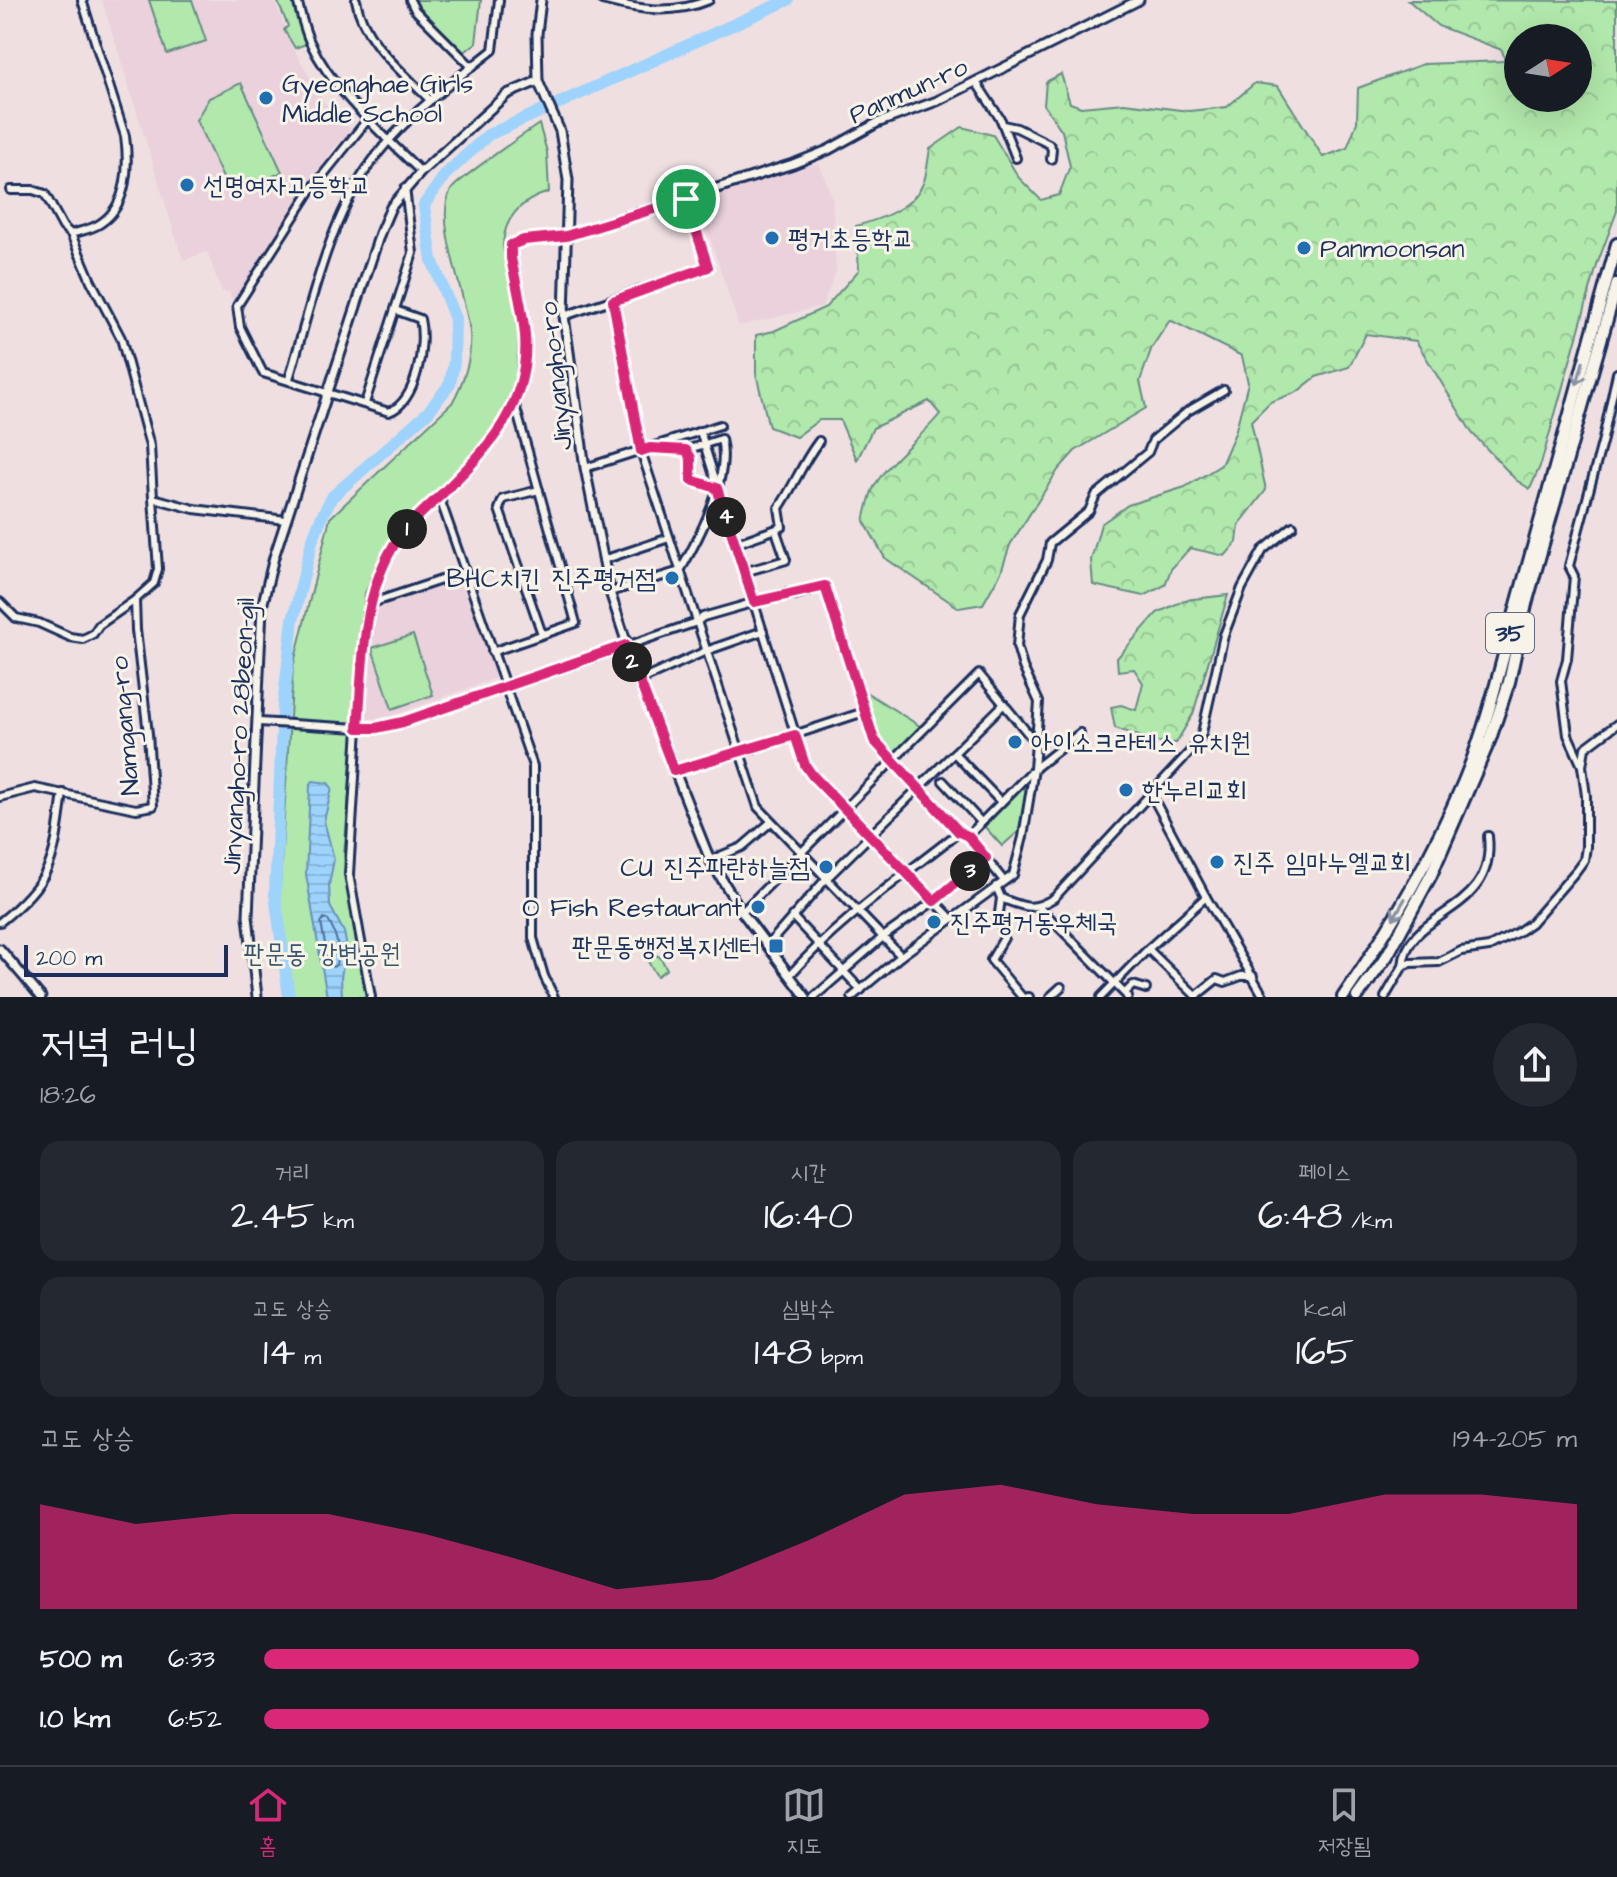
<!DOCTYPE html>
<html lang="ko">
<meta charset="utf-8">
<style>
body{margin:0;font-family:"Architects Daughter","Poor Story",sans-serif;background:#242831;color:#f1f3f6;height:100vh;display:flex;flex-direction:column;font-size:30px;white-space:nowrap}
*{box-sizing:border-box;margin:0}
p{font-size:26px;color:#9ea1a6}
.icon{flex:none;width:44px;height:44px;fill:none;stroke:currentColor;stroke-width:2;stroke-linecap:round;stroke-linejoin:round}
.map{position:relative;height:997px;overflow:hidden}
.details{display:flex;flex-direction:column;background:#171b24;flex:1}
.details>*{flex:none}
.needle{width:52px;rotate:78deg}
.tools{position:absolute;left:1504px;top:24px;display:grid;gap:16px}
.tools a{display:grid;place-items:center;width:88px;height:88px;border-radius:50%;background:#171b24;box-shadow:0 8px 32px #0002;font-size:40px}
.scale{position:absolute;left:24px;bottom:20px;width:204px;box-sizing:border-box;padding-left:8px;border:4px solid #1b2f5e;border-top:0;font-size:22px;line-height:28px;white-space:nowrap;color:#1b2f5e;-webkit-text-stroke:6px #f7f3e8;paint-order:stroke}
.pin{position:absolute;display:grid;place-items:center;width:68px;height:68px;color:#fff;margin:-34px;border:4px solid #fff;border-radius:50%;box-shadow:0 2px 8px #0007}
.km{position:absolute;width:40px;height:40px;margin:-20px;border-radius:50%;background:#222;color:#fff;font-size:22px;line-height:40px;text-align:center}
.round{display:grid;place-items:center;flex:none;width:84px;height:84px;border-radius:42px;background:#242831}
.headline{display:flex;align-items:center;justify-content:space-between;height:136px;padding:0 40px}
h1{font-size:44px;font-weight:600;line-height:60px}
.figures{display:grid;grid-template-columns:repeat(3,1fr);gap:12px;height:136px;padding:8px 40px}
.figures div{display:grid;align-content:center;border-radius:20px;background:#242831;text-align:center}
.figures b{font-size:40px;font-weight:600}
.figures small{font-size:22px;font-weight:400}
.figures p{font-size:22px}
.chart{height:224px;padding:16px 40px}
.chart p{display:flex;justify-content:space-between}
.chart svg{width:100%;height:144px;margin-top:8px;fill:#db2777;opacity:.7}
ul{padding:0 40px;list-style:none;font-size:26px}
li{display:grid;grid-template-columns:128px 96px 1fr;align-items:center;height:60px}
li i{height:20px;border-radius:10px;background:#db2777}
.tabs{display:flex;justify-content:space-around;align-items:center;height:112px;border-top:2px solid #363941;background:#171b24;font-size:22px;color:#9ea1a6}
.tabs a{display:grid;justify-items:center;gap:4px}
.tabs .selected{color:#db2777}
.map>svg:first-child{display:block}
</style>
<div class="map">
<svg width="1617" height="997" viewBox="0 0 1617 997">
<defs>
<pattern id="forest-crowns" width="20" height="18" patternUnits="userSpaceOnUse" patternTransform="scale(2)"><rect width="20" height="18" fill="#b1e8ab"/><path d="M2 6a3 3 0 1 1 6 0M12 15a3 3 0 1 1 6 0" fill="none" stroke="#98c796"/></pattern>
<pattern id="water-rules" width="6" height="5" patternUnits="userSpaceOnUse" patternTransform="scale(2)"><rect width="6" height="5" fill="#9dd3fc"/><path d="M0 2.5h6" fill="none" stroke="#87b5da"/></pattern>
</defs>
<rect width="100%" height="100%" fill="#efdfe1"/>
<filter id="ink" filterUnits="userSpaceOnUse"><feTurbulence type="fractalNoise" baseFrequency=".0125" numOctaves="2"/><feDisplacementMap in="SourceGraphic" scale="16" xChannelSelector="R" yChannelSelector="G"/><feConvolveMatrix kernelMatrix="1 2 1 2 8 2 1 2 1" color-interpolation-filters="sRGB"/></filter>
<g filter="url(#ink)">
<g fill="#ead1dc">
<path d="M102 0H274L286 28 283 30 323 101 352 131 334 148 233 303 229 291 222 292 207 252 183 260Z"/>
<path d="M819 164 832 197 836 271 822 306 739 326 699 205 703 199 801 167Z"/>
<path d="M458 580 464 583 496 675 493 679 394 715 370 719 366 715 374 609Z"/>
</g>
<g fill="#b1e8ab" stroke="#668c84" stroke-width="2">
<path d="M149 0H192L206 41 167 54Z"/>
<path d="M277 0H294L306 44 295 48 284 30 288 26Z"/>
<path d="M415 0H481L476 43 462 54 418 10Z"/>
<path d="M241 83 282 172 231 195 196 120 209 98Z"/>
<path d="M539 124 547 152 549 192C522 200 504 216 503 246L520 331 516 377 505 412 478 449 389 544 365 593 344 856 367 997H291L278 918 293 667 330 518 452 403C464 381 472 359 470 333 467 296 433 222 451 190 458 179 524 134 539 124Z"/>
<path d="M413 635 433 695 392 709 372 648Z"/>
<path d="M861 689 923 728 894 757 876 739Z"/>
<path d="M1021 788 1027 789 1019 831 1002 846 983 825Z"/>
<path d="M653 954 660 957 667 969 657 976 644 955Z"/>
</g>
<g fill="url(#forest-crowns)" stroke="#668c84" stroke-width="2" fill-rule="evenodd">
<path d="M1408 0 1617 1V211L1598 262 1541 464 1530 489 1516 480 1472 433 1416 341 1366 334 1349 367 1316 377 1297 392 1270 402 1251 421 1266 490 1239 525 1237 542 1225 556 1190 548 1171 569 1165 585 1144 596 1093 585 1091 560 1101 524 1128 505 1185 487 1221 465 1235 433 1248 383 1242 356 1170 320 1152 347 1140 381 1146 408 1075 451 1058 470 1010 545 1001 572 983 604 959 608 885 558 864 521C867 510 869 495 875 485 892 457 920 439 940 414L929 401 873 428 857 460 840 420H819L796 437 769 427 756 374V335L774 331 826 307 859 270 856 226C881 219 914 208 924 181 927 172 928 160 930 149L962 127 993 135 1019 178 1041 200 1059 195 1070 166 1062 131 1044 105 1046 82 1061 74 1070 103 1081 107 1124 103 1189 111 1227 107 1255 83 1278 86 1323 157 1347 148 1357 122 1358 88 1423 64 1505 61 1502 50 1438 26ZM1578 38V98H1518V38Z"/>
<path d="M1228 595 1193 714 1176 743 1157 742 1115 728 1111 707 1121 705 1136 710 1143 683 1134 669 1118 671 1117 658 1157 613 1185 600Z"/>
</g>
<path fill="url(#water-rules)" stroke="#6991bd" stroke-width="2" d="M313 781 328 783 332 788 324 821 334 859 329 885 330 906 344 932 346 943 341 978 342 997H327L306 874 310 785Z"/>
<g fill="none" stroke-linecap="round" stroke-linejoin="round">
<path stroke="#4f719d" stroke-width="2" d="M324 918 328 920C337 936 340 947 336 965L333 967 329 964 321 923Z"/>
<path stroke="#9dd3fc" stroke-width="12" d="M289 997 275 894 283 706 293 620 312 541 322 516 332 497 428 412 450 384 454 362 455 319 432 260 424 205 445 175 488 135 788 0"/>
<g stroke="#1b2f5e" stroke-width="12">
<g id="minor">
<path d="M82 0 125 136C129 165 128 205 101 223 93 229 80 231 71 234L91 281 121 338 150 446 153 498 194 509 286 520"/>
<path d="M297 0C301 14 304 29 310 42 334 93 382 133 421 172"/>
<path d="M356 0C363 42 402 71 430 100"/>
<path d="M410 0 415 10 472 67"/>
<path d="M602 0C639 10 673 15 709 0"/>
<path d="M976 82 1001 120 1016 158"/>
<path d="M368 119 311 190 237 306 240 327 263 373 389 412C417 401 426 345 420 319L395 310"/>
<path d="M1003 125 1017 128 1049 144 1052 149 1051 159"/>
<path d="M11 190H33L45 194 63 227 71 234"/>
<path d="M613 301 641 451 758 807 901 956"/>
<path d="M564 316 708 267 686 199"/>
<path d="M289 379C310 309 326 228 368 167 400 120 449 85 493 50L499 0"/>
<path d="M365 403 413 253 405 188"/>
<path d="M700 431 736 546"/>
<path d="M819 441C802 463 794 486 779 508L782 527 740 542 736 546 805 765 812 775 951 918"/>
<path d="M653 448 686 450 691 458V480L717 488"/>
<path d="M585 468 720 425"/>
<path d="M539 490 503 499 499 509 542 634"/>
<path d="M439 496 533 766V938L544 976 554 997"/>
<path d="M603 560 669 538"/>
<path d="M744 572 786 560 776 531"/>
<path d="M610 592 680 571C699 538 731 478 721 439L686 450"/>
<path d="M0 602 16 618 39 623 70 637 83 639 93 634 99 625 135 600"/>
<path d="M369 604 465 572"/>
<path d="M492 652 576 623 515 405"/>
<path d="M639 681 706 651 763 631"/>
<path d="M864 712 874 740 959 832 968 836 1004 881"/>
<path d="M259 722 358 728C363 669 360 603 390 550 403 528 426 510 443 492 488 446 530 406 525 336 523 310 516 284 511 258V245L524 240 566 236"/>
<path d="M954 753 1001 802"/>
<path d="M1582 766 1568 735 1561 681 1567 659 1574 576 1569 566 1603 439 1617 373"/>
<path d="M943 781 981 822"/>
<path d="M1151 794 1206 897 1264 997"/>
<path d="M0 797 35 788 136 809 153 806 148 734 136 630 135 600 154 583 158 569 153 498"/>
<path d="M968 836 1034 769 1039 702 1023 667 1017 646 1020 614 1047 560 1050 543 1089 511 1096 495 1148 452 1153 440 1188 411 1224 390"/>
<path d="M710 860 742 847 771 822"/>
<path d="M996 886 1001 898C1024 907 1032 912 1054 898L1196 745 1202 733 1224 635 1242 588 1263 550 1293 526"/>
<path d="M1001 898 999 913 1004 938 991 960 1022 997"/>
<path d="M1039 907 1128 997"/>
<path d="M742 912 979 674 1035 742"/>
<path d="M792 916 861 990"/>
<path d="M0 922C55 878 54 858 63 793"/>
<path d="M767 946 826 879 1004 704"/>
<path d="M1148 949 1197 997"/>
<path d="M1403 966C1407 908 1497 916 1488 836"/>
<path d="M790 975C839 920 901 878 959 832"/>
<path d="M1196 996 1217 979 1225 982 1241 976H1253"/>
<path d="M371 997 349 874 358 728H376L403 722 697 622 703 617 787 593 795 595 825 586 864 712 739 753 674 771"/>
<path d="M814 997 883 937 934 901 986 858"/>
<path d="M852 997 901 956 1013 875 1023 837 1034 769 1080 733"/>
<path d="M1027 997H1029"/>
<path d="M1050 997 1061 987"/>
<path d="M1101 997 1148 949 1206 897"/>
<path d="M1127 997 1126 992 1133 985 1146 989"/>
<path d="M1385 997 1403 966 1410 963 1439 962 1461 951 1489 947 1518 932 1531 923 1576 871 1584 860 1586 847V796L1582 766 1585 748 1617 724"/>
</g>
</g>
<g stroke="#1b2f5e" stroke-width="13">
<g id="tertiary">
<path d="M541 0 537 34 538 81 560 131 568 180 564 316 585 468 610 592 639 681 710 860 742 912 806 997"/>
<path d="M566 236 793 164 828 150 877 123 937 101 1139 0"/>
<path d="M0 949 41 997"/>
<path d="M257 997 248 916 262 607 274 557 380 233 391 207 421 172 507 94 538 81"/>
</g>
</g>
<g stroke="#1b2f5e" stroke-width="16">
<g id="motorway">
<path d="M1343 997C1390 929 1432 857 1464 781 1488 723 1502 661 1518 601 1550 482 1583 363 1617 244"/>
<path d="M1357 997 1387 956 1431 875 1490 739 1509 682 1526 604 1617 284"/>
</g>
</g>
<use href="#minor" stroke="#f7f3e8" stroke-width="6"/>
<use href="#tertiary" stroke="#f7f3e8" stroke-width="7"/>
<use href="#motorway" stroke="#f7f3e8" stroke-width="10"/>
</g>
<defs><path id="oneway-shaft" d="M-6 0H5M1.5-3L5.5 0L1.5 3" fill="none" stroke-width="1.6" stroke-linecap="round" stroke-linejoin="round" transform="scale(2)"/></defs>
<g stroke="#8991a3">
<use href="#oneway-shaft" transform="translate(1580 373) rotate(106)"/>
<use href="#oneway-shaft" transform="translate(1399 909) rotate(120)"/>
</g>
</g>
<g fill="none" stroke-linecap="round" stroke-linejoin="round" filter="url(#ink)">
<g stroke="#fff" stroke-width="16">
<path id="route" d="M686 199 708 267 613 301 641 451 650 448 686 450 691 458V480L717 488 754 602 825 586 874 740 959 832 968 836 986 858 934 901 812 775 805 765 795 735 674 771 626 645 403 722 376 728H358C363 669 361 603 391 550 403 528 425 510 444 492 489 447 530 405 525 336 523 310 516 284 511 258V245L524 240 566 236Z"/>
</g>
<use href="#route" stroke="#db2777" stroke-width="10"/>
</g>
<g fill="#1f6fb2" stroke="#f7f3e8" stroke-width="3">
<circle cx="266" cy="98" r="8"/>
<circle cx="187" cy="185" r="8"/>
<circle cx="772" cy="238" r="8"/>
<circle cx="1304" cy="248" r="8"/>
<circle cx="672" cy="578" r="8"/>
<circle cx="1015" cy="742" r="8"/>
<circle cx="1126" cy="790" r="8"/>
<circle cx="1217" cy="862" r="8"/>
<circle cx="826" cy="867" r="8"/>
<circle cx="758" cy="907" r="8"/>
<circle cx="934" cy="922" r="8"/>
<rect x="768" y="938" width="16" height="16" rx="4"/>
</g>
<g text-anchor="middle" stroke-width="6" stroke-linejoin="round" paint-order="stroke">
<rect fill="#f7f3e8" stroke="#5d6a87" stroke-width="2" x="1486" y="613" width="48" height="40" rx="6"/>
<g font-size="24" font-weight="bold" fill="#1b2f5e">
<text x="1510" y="641">35</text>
</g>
<g font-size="26" fill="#1b2f5e" stroke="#f7f3e8" text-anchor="start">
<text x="282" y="92">Gyeonghae Girls<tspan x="282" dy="30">Middle School</tspan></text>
<text x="203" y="194">선명여자고등학교</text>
<text x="788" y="247">평거초등학교</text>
<text x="1320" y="257">Panmoonsan</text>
<text x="656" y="587" text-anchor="end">BHC치킨 진주평거점</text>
<text x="1031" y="751">아이소크라테스 유치원</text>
<text x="1142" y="799">한누리교회</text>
<text x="1233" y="871">진주 임마누엘교회</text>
<text x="810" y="876" text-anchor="end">CU 진주파란하늘점</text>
<text x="742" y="916" text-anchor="end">O Fish Restaurant</text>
<text x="950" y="931">진주평거동우체국</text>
<text x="760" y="955" text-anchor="end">판문동행정복지센터</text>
</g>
<g font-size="26" fill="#1b2f5e" stroke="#f7f3e8">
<text transform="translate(908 90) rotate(-24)" y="9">Panmun-ro</text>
<text transform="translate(555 376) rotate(-96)" y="9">Jinyangho-ro</text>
<text transform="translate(124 726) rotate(-95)" y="9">Namgang-ro</text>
<text transform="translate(238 736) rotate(-87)" y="9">Jinyangho-ro 28beon-gil</text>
</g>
<g font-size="26" fill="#39546d" stroke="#f7f3e8">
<text x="322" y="962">판문동 강변공원</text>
</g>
</g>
</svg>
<div class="tools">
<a><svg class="needle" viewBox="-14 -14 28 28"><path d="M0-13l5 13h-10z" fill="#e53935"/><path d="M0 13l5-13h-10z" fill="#9ea1a6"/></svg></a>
</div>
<div class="scale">200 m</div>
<div class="pin" style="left:686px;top:199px;background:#1e9e55"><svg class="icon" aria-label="arrive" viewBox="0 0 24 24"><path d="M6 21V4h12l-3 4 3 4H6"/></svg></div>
<b class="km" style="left:407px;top:529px">1</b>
<b class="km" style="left:632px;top:662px">2</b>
<b class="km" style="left:970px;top:871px">3</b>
<b class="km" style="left:726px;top:517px">4</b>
</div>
<section class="details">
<div class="headline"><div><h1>저녁 러닝</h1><p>18:26</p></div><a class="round"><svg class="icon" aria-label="share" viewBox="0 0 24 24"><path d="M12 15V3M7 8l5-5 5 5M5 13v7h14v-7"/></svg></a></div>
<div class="figures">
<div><p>거리</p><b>2.45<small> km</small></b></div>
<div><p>시간</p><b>16:40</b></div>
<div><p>페이스</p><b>6:48<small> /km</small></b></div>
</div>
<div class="figures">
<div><p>고도 상승</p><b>14<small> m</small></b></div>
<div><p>심박수</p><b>148<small> bpm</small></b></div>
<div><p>kcal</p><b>165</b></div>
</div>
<div class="chart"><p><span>고도 상승</span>194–205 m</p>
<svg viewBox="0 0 160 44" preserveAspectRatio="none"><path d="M0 44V12L10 18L20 15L30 15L40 21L50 29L60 38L70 35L80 23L90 9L100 6L110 12L120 15L130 15L140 9L150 9L160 12V44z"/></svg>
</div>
<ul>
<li><b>500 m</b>6:33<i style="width:88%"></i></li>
<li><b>1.0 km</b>6:52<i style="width:72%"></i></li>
</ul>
</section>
<nav class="tabs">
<a class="selected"><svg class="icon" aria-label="home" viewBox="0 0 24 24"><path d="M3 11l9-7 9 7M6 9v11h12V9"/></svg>홈</a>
<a><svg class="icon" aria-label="map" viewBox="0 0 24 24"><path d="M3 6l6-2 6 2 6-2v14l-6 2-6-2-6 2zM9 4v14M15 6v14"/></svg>지도</a>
<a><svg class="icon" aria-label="saved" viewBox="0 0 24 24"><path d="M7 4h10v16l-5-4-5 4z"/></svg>저장됨</a>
</nav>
